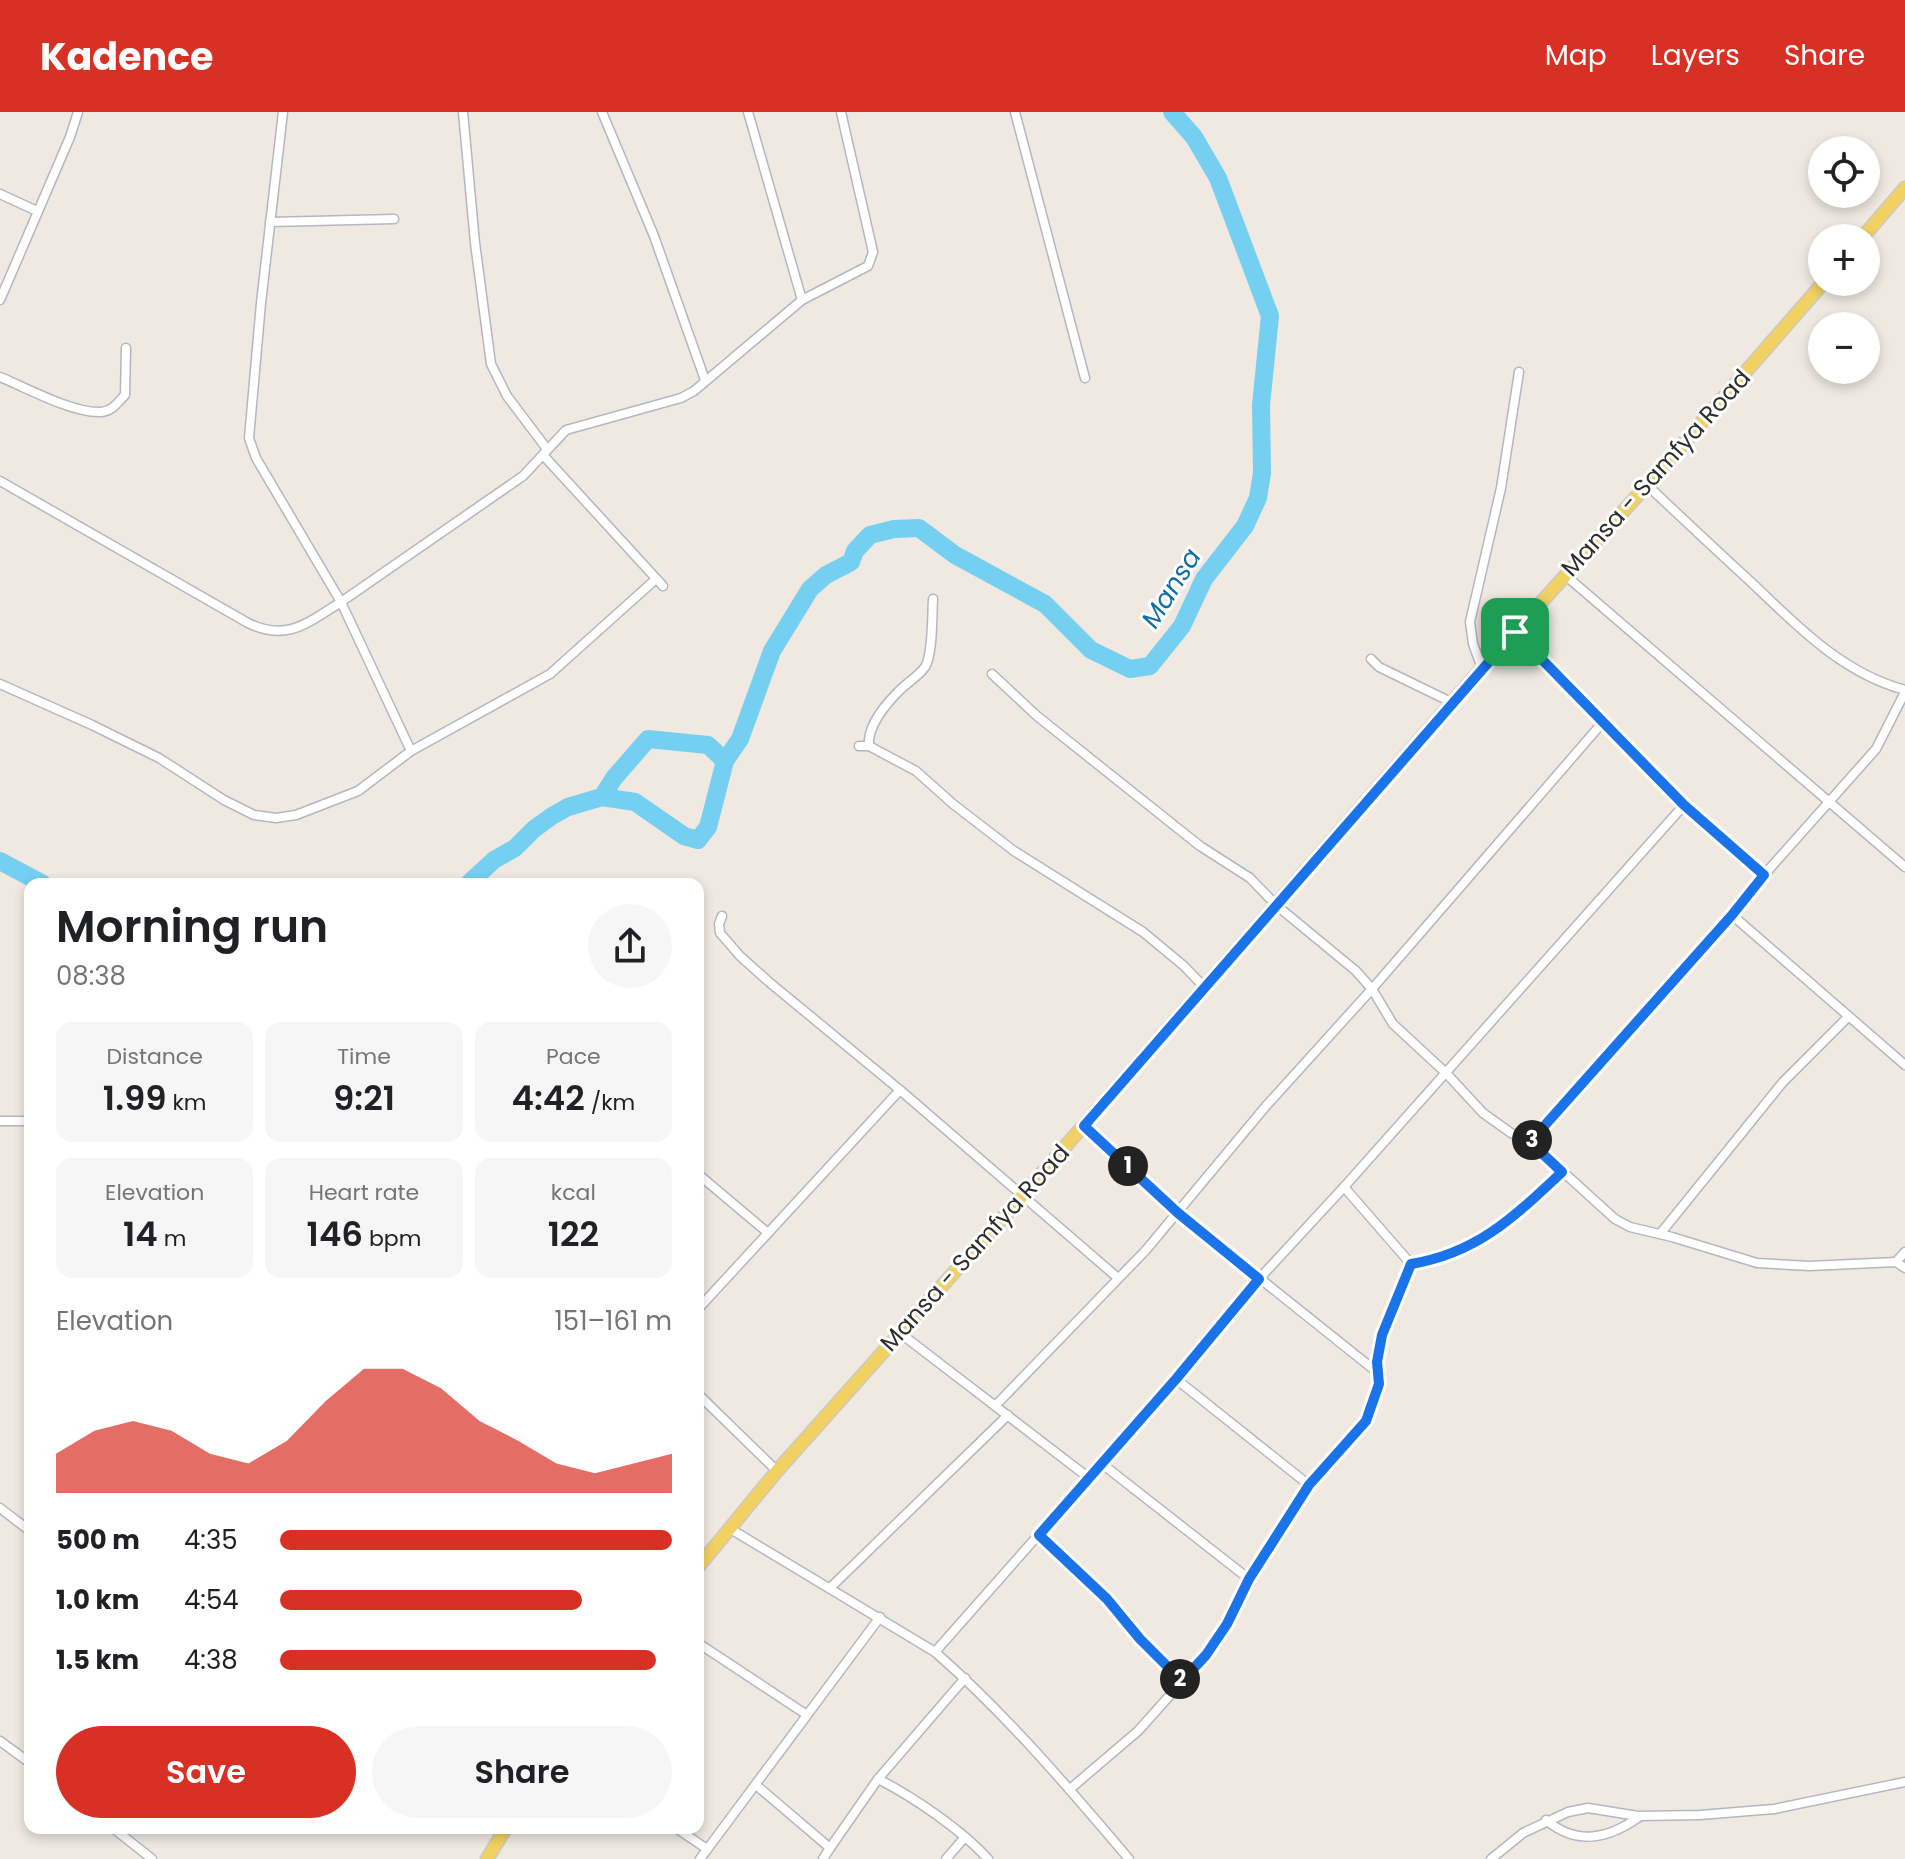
<!DOCTYPE html>
<meta charset="utf-8">
<style>
body{margin:0;font-family:Poppins,sans-serif;background:#f6f6f6;color:#202124;height:100vh;display:flex;flex-direction:column;font-size:30px;white-space:nowrap}
*{box-sizing:border-box;margin:0}
p{font-size:26px;color:#757577}
.icon{flex:none;width:44px;height:44px;fill:none;stroke:currentColor;stroke-width:2;stroke-linecap:round;stroke-linejoin:round}
.map{position:relative;flex:1;overflow:hidden}
.sheet{position:absolute;left:24px;top:766px;width:680px;height:956px;display:flex;flex-direction:column;background:#fff;border-radius:16px;box-shadow:0 4px 12px #0003}
.sheet>*{flex:none}
.controls{position:absolute;left:1808px;top:24px;display:grid;gap:16px}
.controls a{display:grid;place-items:center;width:72px;height:72px;border-radius:50%;background:#fff;box-shadow:0 4px 12px #0003;font-size:40px}
.pin{position:absolute;display:grid;place-items:center;width:68px;height:68px;color:#fff;margin:-34px;border-radius:16px;box-shadow:0 4px 12px #0006}
.km{position:absolute;width:40px;height:40px;margin:-20px;border-radius:50%;background:#222;color:#fff;font-size:22px;line-height:40px;text-align:center}
.round{display:grid;place-items:center;flex:none;width:84px;height:84px;border-radius:42px;background:#f6f6f6}
.summary{display:flex;align-items:center;justify-content:space-between;height:136px;padding:0 32px}
h1{font-size:44px;font-weight:600;line-height:60px}
.stats{display:grid;grid-template-columns:repeat(3,1fr);gap:12px;height:136px;padding:8px 32px}
.stats div{display:grid;align-content:center;border-radius:16px;background:#f6f6f6;text-align:center}
.stats b{font-size:34px;font-weight:600}
.stats small{font-size:22px;font-weight:400}
.stats p{font-size:22px}
.chart{height:224px;padding:16px 32px}
.chart p{display:flex;justify-content:space-between}
.chart svg{width:100%;height:144px;margin-top:8px;fill:#d93025;opacity:.7}
.cta{display:flex;gap:16px;margin-top:auto;padding:16px 32px}
.cta a{flex:1;height:92px;border-radius:48px;background:#d93025;color:#fff;font-size:32px;font-weight:600;line-height:92px;text-align:center}
.cta a+a{background:#f6f6f6;color:#202124}
ul{padding:0 32px;list-style:none;font-size:26px}
li{display:grid;grid-template-columns:128px 96px 1fr;align-items:center;height:60px}
li i{height:20px;border-radius:10px;background:#d93025}
header{display:flex;align-items:center;gap:48px;box-sizing:border-box;height:112px;padding:0 40px;background:#d93025;color:#fff}
header strong{font-size:38px}
nav{display:flex;gap:44px;margin-inline-start:auto;font-size:28px}
.map>svg:first-child{display:block}
</style>
<header>
<strong>Kadence</strong>
<nav><a>Map</a><a>Layers</a><a>Share</a></nav>
</header>
<div class="map">
<svg width="1905" height="1747" viewBox="0 0 1905 1747">
<rect width="100%" height="100%" fill="#efe9e1"/>
<g fill="none" stroke-linecap="round" stroke-linejoin="round">
<g stroke="#75cff0" stroke-width="18">
<path d="M602 685 614 666 648 627 708 633 725 649"/>
<path d="M0 749 43 772"/>
<path d="M468 772 494 748 515 736 534 717 552 704 568 695 602 685 635 690 684 724 698 728 708 715 725 649 740 627 772 539 810 477 826 463 851 450 855 439 870 423 894 417 919 416 955 443 1045 492 1091 538 1130 557 1150 554 1182 514 1204 467 1245 414 1258 386 1262 361 1261 293 1270 204 1218 66 1194 25 1172 0"/>
</g>
<g stroke="#b4b7c1" stroke-width="11">
<g id="street">
<path d="M283 0 261 191 249 326 256 346 341 490 411 639"/>
<path d="M463 0 475 131 491 252 507 284 547 337"/>
<path d="M602 0 654 124 705 268"/>
<path d="M748 0 802 188"/>
<path d="M1015 0 1085 266"/>
<path d="M0 82 37 99"/>
<path d="M270 110 394 107"/>
<path d="M0 188 70 25 78 0"/>
<path d="M0 265C27 276 72 301 100 300 112 300 118 290 125 283L126 236"/>
<path d="M543 343 663 474"/>
<path d="M0 369 248 511C287 530 307 511 341 490L523 364 566 318 681 286 694 279 802 188 868 154 873 140 841 0"/>
<path d="M1647 373C1682 406 1716 438 1751 470 1797 514 1842 561 1905 578"/>
<path d="M1565 463 1905 755"/>
<path d="M1515 520 1684 693 1764 763"/>
<path d="M1371 547 1379 555 1453 591"/>
<path d="M1482 556 1473 532 1470 510 1501 376 1519 260"/>
<path d="M992 562 1037 604 1200 734 1250 766 1276 793 1356 859 1372 877 1393 912 1446 961 1483 1001 1511 1021 1530 1030 1615 1107 1630 1115 1672 1125 1757 1151 1809 1154 1896 1150 1905 1156"/>
<path d="M0 572 92 613 159 646 224 688 254 703 276 706 296 703 358 679 411 639 550 562 656 467"/>
<path d="M1905 580 1876 637 1764 763 1732 803 1905 953"/>
<path d="M859 634H869L916 659 953 692 1014 739 1143 820 1184 854 1205 876"/>
<path d="M869 634C867 615 885 593 898 580 906 571 918 565 925 555 933 543 932 503 933 487"/>
<path d="M722 804 719 812 720 821 740 844 769 870 900 978 1118 1166"/>
<path d="M0 1009H30"/>
<path d="M1084 1014 1178 1101 1377 1260"/>
<path d="M1530 1030 1732 803"/>
<path d="M698 1062 768 1121"/>
<path d="M1344 1075 1411 1152"/>
<path d="M1660 1122 1783 970 1848 905"/>
<path d="M1896 1150 1905 1140"/>
<path d="M1411 1152C1478 1141 1514 1104 1562 1060"/>
<path d="M698 1197 900 978"/>
<path d="M900 1221 1089 1366"/>
<path d="M1176 1267 1309 1373"/>
<path d="M698 1282 777 1359"/>
<path d="M996 1293 1146 1138 1266 994 1372 877 1603 610"/>
<path d="M1101 1351 1249 1467"/>
<path d="M0 1396 30 1419"/>
<path d="M729 1416 935 1540C1006 1602 1068 1675 1129 1747"/>
<path d="M1039 1423 1107 1487 1140 1527 1182 1569"/>
<path d="M830 1476 1008 1303"/>
<path d="M698 1531 807 1603"/>
<path d="M935 1540 1176 1267 1259 1167 1344 1075 1684 693"/>
<path d="M0 1629 30 1651"/>
<path d="M878 1667C912 1684 962 1718 988 1747"/>
<path d="M756 1673 830 1736 823 1747"/>
<path d="M1070 1677 1138 1619 1206 1543 1227 1512 1249 1467 1309 1373 1366 1309 1379 1272 1377 1250 1382 1223 1411 1152"/>
<path d="M1546 1708C1577 1734 1608 1727 1639 1705"/>
<path d="M113 1716 152 1747"/>
<path d="M676 1716 707 1737"/>
<path d="M830 1736 878 1667 965 1566"/>
<path d="M700 1747 880 1505"/>
<path d="M946 1747 965 1725"/>
<path d="M1491 1747 1523 1721 1568 1700 1588 1696 1638 1704 1700 1703 1774 1697 1905 1670"/>
</g>
</g>
<g stroke="#c9c9c9" stroke-width="15">
<g id="primary">
<path d="M1862 126 1905 76"/>
<path d="M698 1455 777 1359 1023 1083 1482 556 1647 373 1824 170"/>
<path d="M487 1747 506 1716"/>
</g>
</g>
<use href="#street" stroke="#fff" stroke-width="8"/>
<use href="#primary" stroke="#f2d163" stroke-width="12"/>
</g>
<g fill="none" stroke-linecap="round" stroke-linejoin="round">
<g stroke="#fff" stroke-width="16">
<path id="route" d="M1515 520 1684 693 1764 763 1732 803 1530 1030 1562 1060C1515 1104 1478 1141 1411 1152L1382 1223 1377 1250 1379 1272 1366 1309 1309 1373 1249 1467 1227 1512 1206 1543 1182 1569 1140 1527 1107 1487 1039 1423 1176 1267 1259 1167 1178 1101 1084 1014Z"/>
</g>
<use href="#route" stroke="#1a73e8" stroke-width="10"/>
</g>
<g text-anchor="middle" stroke-width="6" stroke-linejoin="round" paint-order="stroke">
<g font-size="24" fill="#2e2e2e" stroke="#fff">
<text transform="translate(1656 361) rotate(-48)" y="8">Mansa - Samfya Road</text>
<text transform="translate(975 1136) rotate(-48)" y="8">Mansa - Samfya Road</text>
</g>
<g font-size="26" font-style="italic" fill="#0d6fa3" stroke="#fff">
<text transform="translate(1171 476) rotate(-58)" y="9">Mansa</text>
</g>
</g>
</svg>
<div class="controls">
<a><svg class="icon" aria-label="locate" viewBox="0 0 24 24"><circle cx="12" cy="12" r="6"/><path d="M12 2v4M12 18v4M2 12h4M18 12h4"/></svg></a>
<a>+</a>
<a>−</a>
</div>
<div class="pin" style="left:1515px;top:520px;background:#1e9e55"><svg class="icon" aria-label="arrive" viewBox="0 0 24 24"><path d="M6 21V4h12l-3 4 3 4H6"/></svg></div>
<b class="km" style="left:1128px;top:1054px">1</b>
<b class="km" style="left:1180px;top:1567px">2</b>
<b class="km" style="left:1532px;top:1028px">3</b>
<section class="sheet">
<div class="summary"><div><h1>Morning run</h1><p>08:38</p></div><a class="round"><svg class="icon" aria-label="share" viewBox="0 0 24 24"><path d="M12 15V3M7 8l5-5 5 5M5 13v7h14v-7"/></svg></a></div>
<div class="stats">
<div><p>Distance</p><b>1.99<small> km</small></b></div>
<div><p>Time</p><b>9:21</b></div>
<div><p>Pace</p><b>4:42<small> /km</small></b></div>
</div>
<div class="stats">
<div><p>Elevation</p><b>14<small> m</small></b></div>
<div><p>Heart rate</p><b>146<small> bpm</small></b></div>
<div><p>kcal</p><b>122</b></div>
</div>
<div class="chart"><p><span>Elevation</span>151–161 m</p>
<svg viewBox="0 0 160 44" preserveAspectRatio="none"><path d="M0 44V32L10 25L20 22L30 25L40 32L50 35L60 28L70 16L80 6L90 6L100 12L110 22L120 28L130 35L140 38L150 35L160 32V44z"/></svg>
</div>
<ul>
<li><b>500 m</b>4:35<i style="width:100%"></i></li>
<li><b>1.0 km</b>4:54<i style="width:77%"></i></li>
<li><b>1.5 km</b>4:38<i style="width:96%"></i></li>
</ul>
<div class="cta"><a>Save</a><a>Share</a></div>
</section>
</div>
